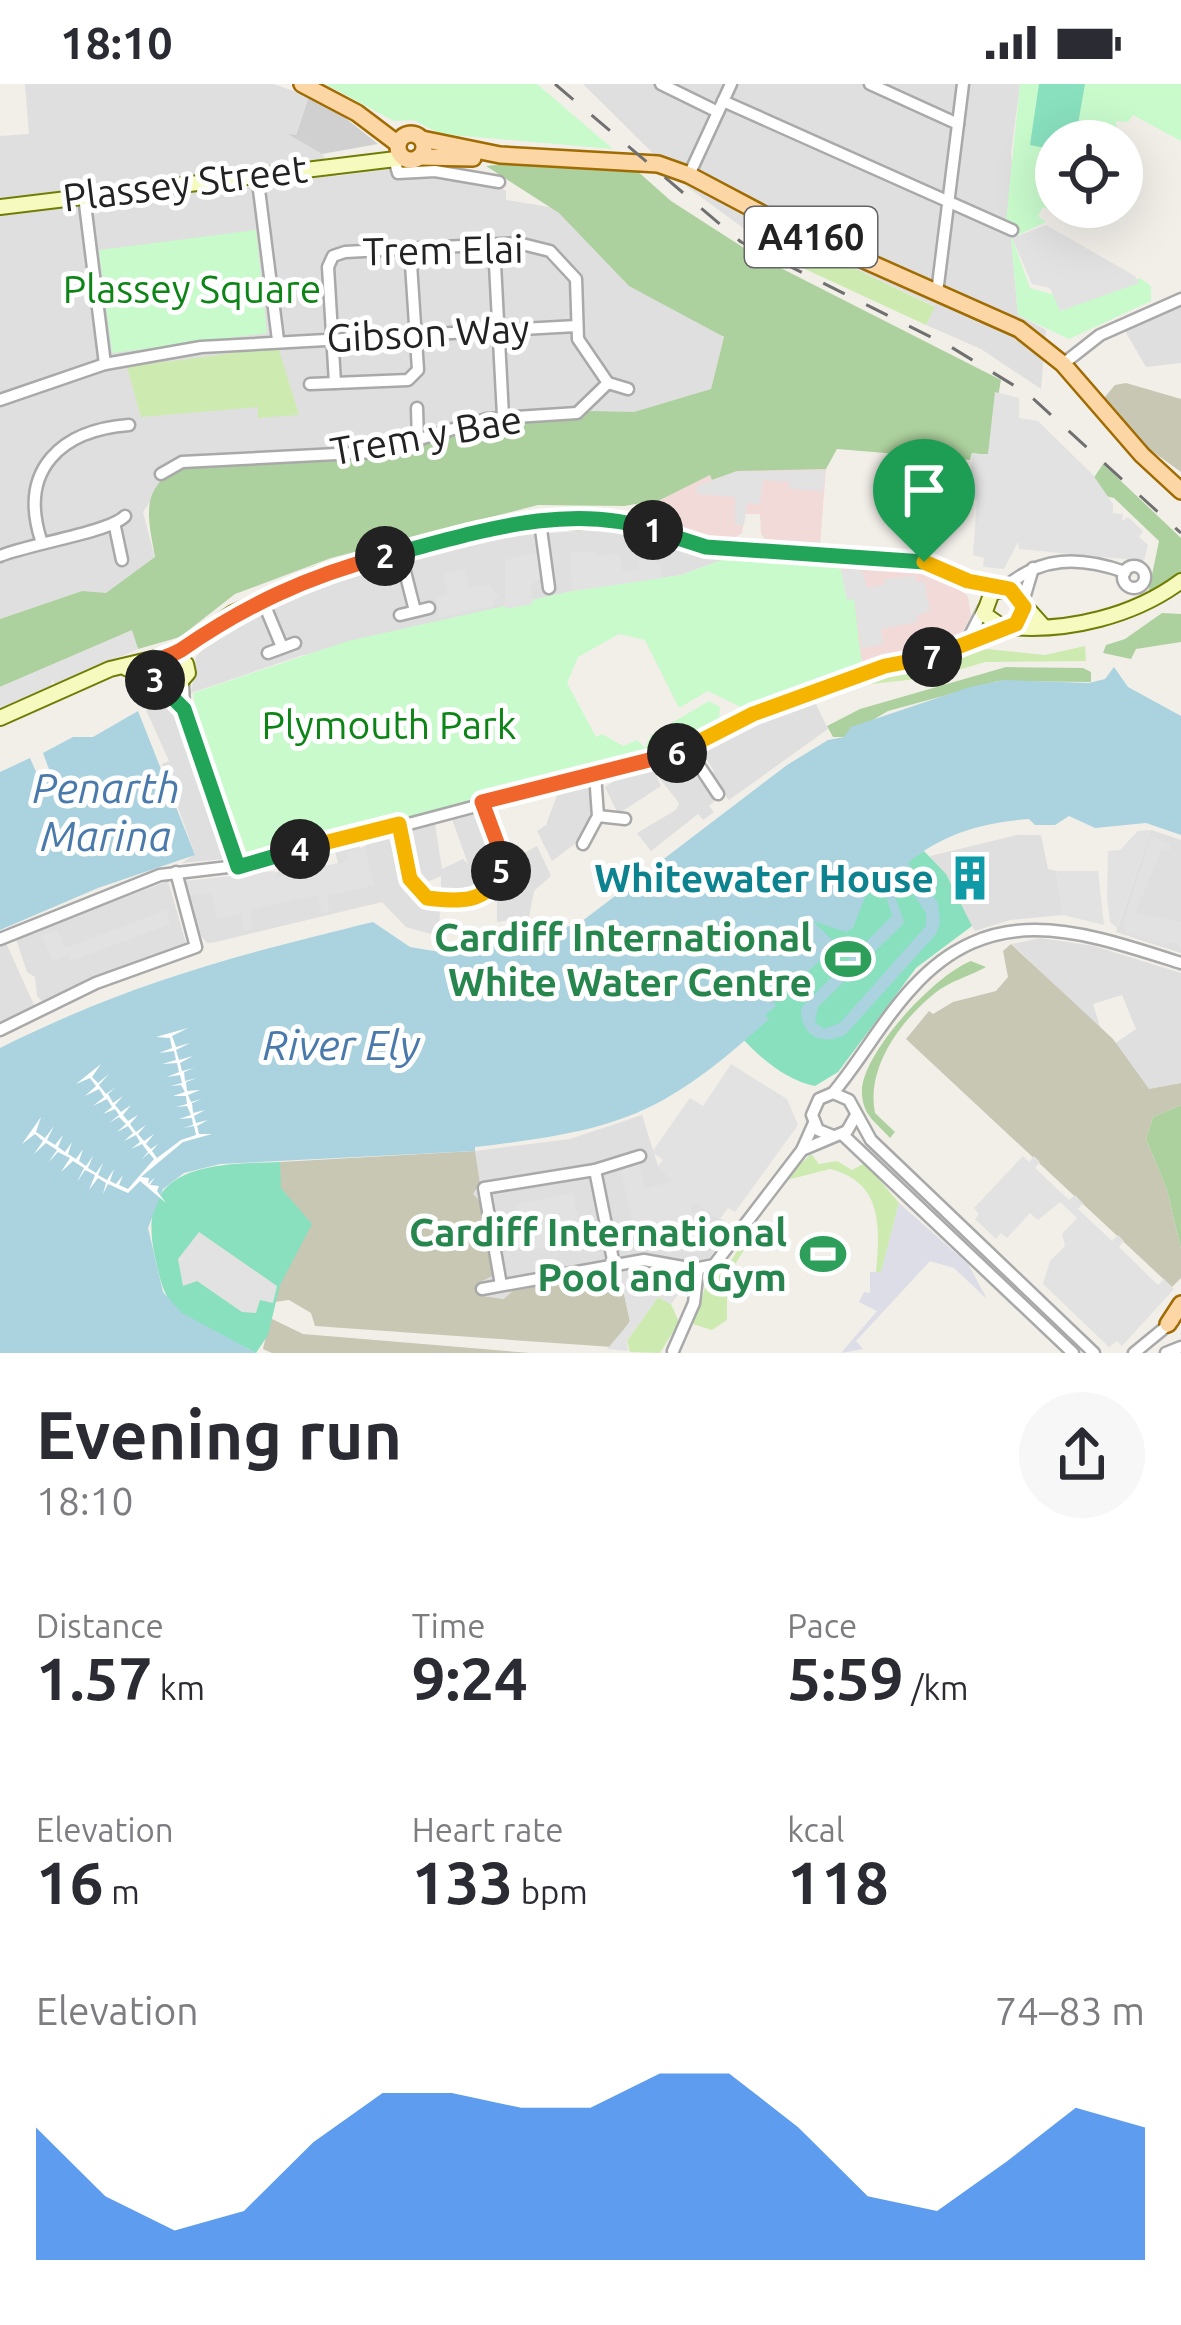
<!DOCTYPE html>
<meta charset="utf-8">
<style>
body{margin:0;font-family:Ubuntu,sans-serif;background:#f7f7f7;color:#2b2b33;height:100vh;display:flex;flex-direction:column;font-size:45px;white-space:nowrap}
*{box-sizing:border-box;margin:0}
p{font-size:39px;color:#7c7c81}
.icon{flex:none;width:66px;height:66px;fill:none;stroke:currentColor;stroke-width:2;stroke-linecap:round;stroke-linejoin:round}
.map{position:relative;height:1269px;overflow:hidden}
.details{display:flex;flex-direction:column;background:#fff;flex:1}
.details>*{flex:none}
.controls{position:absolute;left:1035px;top:36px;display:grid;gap:24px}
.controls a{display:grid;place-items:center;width:108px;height:108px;border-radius:50%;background:#fff;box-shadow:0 12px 48px #0002;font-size:60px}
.pin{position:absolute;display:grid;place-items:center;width:102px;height:102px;color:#fff;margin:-123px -51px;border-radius:50% 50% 50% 0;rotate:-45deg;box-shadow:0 0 12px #0007}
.pin .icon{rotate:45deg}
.km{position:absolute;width:60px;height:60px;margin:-30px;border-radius:50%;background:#222;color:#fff;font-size:33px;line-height:60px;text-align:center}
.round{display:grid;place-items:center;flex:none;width:126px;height:126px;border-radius:63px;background:#f7f7f7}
.summary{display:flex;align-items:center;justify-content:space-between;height:204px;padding:0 36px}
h1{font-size:66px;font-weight:700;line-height:90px}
.figures{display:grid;grid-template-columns:repeat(3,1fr);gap:18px;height:204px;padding:12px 36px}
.figures div{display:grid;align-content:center}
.figures b{font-size:60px;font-weight:700}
.figures small{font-size:33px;font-weight:400}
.figures p{font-size:33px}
.chart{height:336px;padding:24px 36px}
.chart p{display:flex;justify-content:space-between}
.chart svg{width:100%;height:216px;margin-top:12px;fill:#1a73e8;opacity:.7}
.status{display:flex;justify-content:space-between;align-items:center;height:84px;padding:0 60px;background:#fff;direction:ltr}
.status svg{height:33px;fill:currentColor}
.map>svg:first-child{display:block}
</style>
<div class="status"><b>18:10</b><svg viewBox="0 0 49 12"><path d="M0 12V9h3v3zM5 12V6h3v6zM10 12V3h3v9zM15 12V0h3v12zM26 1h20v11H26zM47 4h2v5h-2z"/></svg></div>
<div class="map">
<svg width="1181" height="1269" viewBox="0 0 1181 1269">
<rect width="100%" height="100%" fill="#f2efe9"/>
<g fill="#e0dfdf">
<path d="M25 0H273L309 12 295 53 322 70 336 92 390 85 392 92 495 99 506 107V116L562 125 724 254 711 305 602 341 158 406 143 428 155 474 136 491 106 510 82 507 0 535V52L29 50Z"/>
<path d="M583 0H1020L1011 70 1017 142 1011 154 1018 231 1046 246 1041 305 981 265 926 241 934 222 752 136 746 146 686 102Z"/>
<path d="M1181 223V279L1146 283 1125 247Z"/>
<path d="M614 444 691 468 730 473 681 491 572 507 300 572 191 609 196 573 213 554 307 504 488 454Z"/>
<path d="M162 609 175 621 229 765 224 775 182 779 195 770 162 680 169 677 146 626V615Z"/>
<path d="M815 618 828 645 729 716 709 691 714 687 702 669 749 643Z"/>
<path d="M679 678H686L715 717 709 722 714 728 703 736 698 730 651 767 637 749 676 726 679 719 660 695Z"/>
<path d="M653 683 661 702 618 730 605 703 625 690Z"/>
<path d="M586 701 594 718 587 741 576 759 552 777 537 747 546 741 559 706Z"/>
<path d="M477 730 496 774V782L477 785 479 806 441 809V792L420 801 411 747 435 740 442 785 463 775 468 780 452 735Z"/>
<path d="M1151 746 1181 756V869L1116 848Z"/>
<path d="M394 751 410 808 422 818 441 821 438 852 406 843 382 818 216 858 207 859 199 849 185 797 275 789 317 768 321 783 338 779 334 764 358 758 360 764 366 762 365 757Z"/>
<path d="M1017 751H1041L1048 785 1056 787 1063 831 1010 836 975 847 930 772Z"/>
<path d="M537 762 551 792 534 807 529 833 497 838V809L509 777Z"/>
<path d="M168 797 186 859 42 917 37 912 35 893 27 888 16 855Z"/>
<path d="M1040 854 1094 862 1181 889V999L1149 1005 1114 960 1136 945 1122 911 1093 920 1101 946 1012 860Z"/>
<path d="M6 859 34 921 0 939V862Z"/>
<path d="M642 1031 658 1082 699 1121 731 1141 692 1201 675 1186 647 1182 514 1207 502 1215 482 1213 478 1199 495 1191 479 1116 473 1110 472 1103 480 1099 475 1067 570 1055Z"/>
</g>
<g fill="#f2dad9">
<path d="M792 385H826L820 462 769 460 761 450 760 430H745L742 449 728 458 634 432 636 420 660 416 710 391 713 396 736 387Z"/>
<path d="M840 482H905L936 489 968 512 971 532 961 551 948 559 863 581Z"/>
</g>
<path fill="#d0d0d0" d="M309 12 334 25 378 60 322 70 288 50 296 51Z"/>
<g fill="#c7c7b4">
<path d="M1126 299 1181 315V388L1145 362 1104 314 1115 301Z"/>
<path d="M1011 860 1113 955 1149 1005 1181 999V1021L1153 1033 1146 1055 1167 1106 1181 1165V1194L1172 1203 906 955 929 927 933 930 953 918 996 907 1008 893 1003 867Z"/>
<path d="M475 1067 480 1099 473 1110 479 1116 495 1191 478 1199 482 1212 503 1215 513 1207 619 1187 630 1237 612 1263 315 1242 311 1229 289 1216 275 1218 280 1078Z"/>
<path d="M270 1234 303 1250 530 1269H272L263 1265Z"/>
</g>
<g fill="#cdebb0">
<path d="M753 136 935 223 926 241 792 179 746 146Z"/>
<path d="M278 263 299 331 258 334V323L141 333 127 283Z"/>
<path d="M1085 562 1086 577 985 578 935 593 862 601 987 565 1045 571Z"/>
<path d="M811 1070 819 1080 837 1077 852 1086 865 1079 899 1119 881 1189 876 1188C880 1143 883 1098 830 1085L783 1097Z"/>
<path d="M750 1147 754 1150 727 1193V1236L712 1246 693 1240 708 1195 727 1183Z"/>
<path d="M658 1213 671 1220 679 1238 660 1269 630 1268 627 1257Z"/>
</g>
<g fill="#add19e">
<path d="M523 78 635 85 671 117 755 171 1001 296 988 371 972 369 970 376 837 365 826 385 737 387 712 396 710 391 660 416 624 422 538 421 331 474 235 510 180 553 138 565 131 547 0 603V535L82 507 106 509 155 473C148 434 139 405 180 382L385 372 487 340 569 335 591 327 634 328 711 305 724 253 629 202 559 129 486 82Z"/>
<path d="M1103 380 1181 454V488L1148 510 1159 457 1114 414 1100 411 1093 395Z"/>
<path d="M1162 529 1181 530V558L1136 565 1131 575 1103 569 1106 561 1125 555Z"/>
<path d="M1006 583 1083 584 1091 588V598L998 597 888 627 844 653H833L827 642 860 625Z"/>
<path d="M971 877 986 883C970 892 950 897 935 909 900 937 866 984 875 1029L895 1048 890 1054C877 1039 863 1032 862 1010 859 971 936 890 971 877Z"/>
<path d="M1181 1021V1165L1167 1106 1146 1055 1153 1033Z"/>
</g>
<g fill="#c8facc">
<path d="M325 0H537L613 65 441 50 413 36 394 37Z"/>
<path d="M1020 0H1181V57L1133 31 1128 38 1116 37 1118 57H1056V120L1052 127 1043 123 1038 132 1046 138 1012 154 1030 204 1055 211 1061 227 1140 194 1151 202V217L1069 255 1018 231 1011 154 1017 143 1006 136Z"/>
<path d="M256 146 267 249 112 269 99 166Z"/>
<path d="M730 473 840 482 847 515 854 514 862 582 745 625 708 607 679 624 645 556 619 550 578 573 567 599 596 653 602 650 623 662 637 656 645 664 651 651 709 617 720 623 719 636 696 654 663 666 261 772 247 769 196 631 193 609 348 557 572 507 681 491Z"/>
</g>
<g fill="#88e0be">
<path d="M1039 0H1085L1075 57H1056V66L1030 61Z"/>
<path d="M830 758 914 773 924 767 946 790 972 842 916 884 838 988 815 1002C779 995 746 961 723 932Z"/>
<path d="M280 1078 281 1104 312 1140 280 1201 268 1251 256 1269C233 1256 203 1246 182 1230 163 1215 160 1195 155 1173 134 1080 212 1080 280 1078Z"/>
</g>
<g fill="#e2e2e2">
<path d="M1046 141 1135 192 1139 199 1060 227 1050 204 1032 200 1012 154Z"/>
<path d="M995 308 1019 314V334L1038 337 1093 391 1113 420V429L1123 430 1122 437 1128 433 1143 447 1139 453 1148 461 1144 477 1019 465 1018 458 1004 485 983 483 984 474 973 471 977 416 969 414 972 370H988Z"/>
<path d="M825 386 823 407 790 405 789 398 763 396 760 420 747 419 744 441H735V413L697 410V402L736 388Z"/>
<path d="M595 467 596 472 620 470 623 488 639 486 638 476 651 474 660 481 662 494 572 507 570 468Z"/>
<path d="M537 468 541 494 530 502 533 520 505 525V476Z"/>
<path d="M465 485 470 504 489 500 499 513 493 515 494 522 439 534 436 514 448 510 443 490Z"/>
<path d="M855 485 862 487 867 504 884 501 885 495 915 492 917 499 924 497 930 526 917 532V538L881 545 883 560 862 564 854 515 847 516 841 487Z"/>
<path d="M132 546 138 565 55 601 52 595 51 603 0 624V603Z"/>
<path d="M1151 746 1117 844 1110 838 1107 814 1108 767 1120 766 1138 747Z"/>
<path d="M1151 752 1171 760 1169 767 1162 765 1135 829 1181 838V866L1177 859 1160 860 1126 849 1123 841Z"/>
<path d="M365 763 374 801 327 812 329 828 322 830 317 811 250 826 253 845 245 847 241 830 217 835 211 809 188 811 186 797 274 787 277 794 291 788 289 781 316 774 319 784 348 777 347 768Z"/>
<path d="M1056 787H1098L1104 841 1063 831Z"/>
<path d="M166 826 170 840 71 877 69 871 53 877 41 851 57 846 66 864Z"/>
<path d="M731 980 787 1015 798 1041 735 1128 728 1124 720 1135 693 1117 691 1128 712 1139 706 1147 688 1135 635 1148 620 1085 639 1080 645 1104 673 1098 658 1082 663 1076 652 1068 690 1014 703 1022Z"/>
<path d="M1023 1072 1029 1078 1034 1072 1040 1078 1035 1084 1069 1116 1075 1111 1083 1119 1078 1125 1112 1157 1118 1151 1124 1157 1119 1163 1158 1201 1164 1195 1174 1205 1122 1262 1117 1257 1109 1263 1043 1200 1050 1177 1065 1162 1062 1150 1077 1134 1060 1118 1038 1136 1030 1129 1007 1154 1001 1149 996 1155 975 1135 979 1130 974 1124Z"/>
<path d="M573 1109 584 1165 568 1168 565 1160 528 1167 516 1120Z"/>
<path d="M199 1148 277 1202 273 1219 260 1216 256 1229 242 1228 197 1197 183 1202 178 1175Z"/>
<path d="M647 1182 667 1183 661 1195 680 1208 671 1220 658 1213 627 1257 628 1267 607 1265 630 1238 619 1187Z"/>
</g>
<path fill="#dddde8" d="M899 1119 968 1180 987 1215 954 1184 930 1177 856 1257 863 1265 841 1269 877 1227 859 1218 864 1208 870 1209V1188H881Z"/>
<g fill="#aad3df" fill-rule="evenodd">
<path d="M1114 583 1128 603 1181 632V751L1146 739 1095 744 1069 732 1055 741H1035L1029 735C983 739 944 749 908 779L938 819 940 839 936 850 846 950C823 963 800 952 801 924L892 832 881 794 873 792 853 844 846 848 813 837 837 861 774 918 776 922 765 931 769 935C661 1033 619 1046 475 1063V1067L220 1080 184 1089 163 1105 148 1144 163 1208 182 1229 256 1269H0V964C130 899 233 872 373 838L410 863 446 869H478L507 852 577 841 787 681 828 656 844 653 851 643 970 603 1004 596 1089 599 1105 595ZM898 787 926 829V842L840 939 824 945 815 938 818 923 904 839 888 791Z"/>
<path d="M138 627 195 771 98 804 0 846V688L30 674 37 690 49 685 43 669 73 653H93Z"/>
</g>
<path fill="#fff" d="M188 944 172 952 176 963 190 959 176 966 179 976 193 972 180 979 182 987 194 984 184 988 185 997 197 994 186 998 187 1007 200 1006 188 1011 191 1018 202 1015 192 1019 193 1029 205 1026 194 1032 196 1039 208 1036 197 1042 199 1050H212L183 1058 141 1093 149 1094 148 1100 155 1093 150 1101 159 1102 157 1107 166 1119 140 1097 128 1109 108 1100 103 1110 106 1099 98 1094 89 1106 95 1091 85 1086 77 1098 84 1084 73 1077 61 1088 70 1074 58 1068 48 1079 57 1066 46 1059 34 1070 43 1057 35 1050 22 1060 41 1033 36 1048 45 1054 54 1042 47 1056 55 1061 63 1051 58 1063 65 1068 72 1058 68 1070 76 1075 83 1065 79 1077 86 1082 93 1072 88 1084 96 1089 103 1079 98 1091 107 1096 114 1085 110 1097 116 1100 123 1091 119 1101 128 1105 154 1075 149 1069 142 1075 148 1068 142 1060 131 1065 140 1058 136 1051 124 1057 133 1049 128 1042 117 1048 126 1040 119 1033 109 1039 119 1031 115 1025 103 1030 112 1023 107 1015 93 1022 104 1013 99 1005 85 1012 96 1002 90 994 76 1000 101 980 92 993 98 999 109 990 99 1001 106 1010 116 1003 108 1010 113 1019 123 1012 115 1021 121 1028 131 1021 123 1031 128 1037 138 1031 130 1040 136 1048 146 1041 138 1050 144 1057 154 1050 146 1060 151 1065 158 1060 152 1067 157 1074 181 1056 196 1051 194 1042 183 1044 193 1041 192 1034 179 1035 191 1031 187 1022 176 1023 187 1020 186 1012H173L185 1008 181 1001 170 1002 182 999 180 991 167 993 179 988 177 979 162 980 176 976 174 967 159 969 172 964 170 954 156 953Z"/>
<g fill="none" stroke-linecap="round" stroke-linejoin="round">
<g stroke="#a9a9a9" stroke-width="15">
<g id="street">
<path d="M661 0 718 28"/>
<path d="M870 0 958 40"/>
<path d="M723 17 1012 146"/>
<path d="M394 75 398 89 435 87 499 98"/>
<path d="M257 90 278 256"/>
<path d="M689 91 731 0"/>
<path d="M84 112 105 280"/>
<path d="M494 161 503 332"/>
<path d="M937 209 963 0"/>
<path d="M1063 280 1100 251 1181 215"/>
<path d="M608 299 628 305"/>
<path d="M310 300 335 299"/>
<path d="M0 316 105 280 201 263 577 242"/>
<path d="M417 324 418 358"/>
<path d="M161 390 182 378 376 368 487 335 577 329 608 299 578 255 576 195 550 167 518 159 345 168 333 172 328 183 335 299 408 296 418 286 410 165"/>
<path d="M540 438 549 504"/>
<path d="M115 443 122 476"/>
<path d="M41 456C18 385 62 346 129 341"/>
<path d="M400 468 415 527"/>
<path d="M0 472C29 460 110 448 125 432"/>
<circle cx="1134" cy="493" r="11"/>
<path d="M1004 504C1041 472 1079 472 1125 488"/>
<path d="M262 515 282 563"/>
<path d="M1023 518 1033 484"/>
<path d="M400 531 429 524"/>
<path d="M966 559 984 524"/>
<path d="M268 569 295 559"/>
<path d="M183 599 184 625 238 783"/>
<path d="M688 665 718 710"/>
<path d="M598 732 625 735"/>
<path d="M399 740 417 808C432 818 446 815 463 815 524 814 494 752 482 718"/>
<path d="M583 760 598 732 595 690"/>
<path d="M0 855 160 791 262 779 676 669 753 630 885 582 938 572 1000 544"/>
<path d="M0 946 96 899 196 863 176 788"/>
<path d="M833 1009C861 976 882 936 912 904 993 814 1083 848 1181 879"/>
<path d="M842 1050 1073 1269"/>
<path d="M833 1052 818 1046 812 1031 819 1015 833 1009 849 1016 871 1056 1094 1269"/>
<path d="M802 1066 847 1047 855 1033"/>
<path d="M595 1086 614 1181"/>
<path d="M501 1201 484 1104 595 1086 640 1072"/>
<path d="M482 1205 644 1176 694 1185 714 1181 802 1066 814 1039"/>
<path d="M673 1267 694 1219 698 1185"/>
<path d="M1134 1269 1173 1237"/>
<path d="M1166 1269 1181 1263"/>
</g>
</g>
<g stroke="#707d05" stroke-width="18">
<g id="secondary">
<path d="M0 123 404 74"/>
<path d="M1024 523 1022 535 1004 544 984 530 992 508 1010 505 1043 542"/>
<path d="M1010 543C1068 548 1134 532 1181 497"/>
<path d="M126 584 174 605 188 589 186 580 173 570"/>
<path d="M0 634 110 585 173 570 233 529 316 491 483 446 540 438 616 437 707 463 912 475 998 505"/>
</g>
</g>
<g stroke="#a06b00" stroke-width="20">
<g id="primary">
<path d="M302 0 357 29 398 60"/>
<circle cx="411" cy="63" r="13"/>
<path d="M422 55 500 71 658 80 689 91 776 137 1019 245 1063 280 1142 371 1181 407"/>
<path d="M419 73 473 74"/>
<path d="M1168 1240 1181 1220"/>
</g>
</g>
<use href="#street" stroke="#fff" stroke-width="10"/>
<use href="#secondary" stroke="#f7fabf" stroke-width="14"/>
<use href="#primary" stroke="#fcd6a4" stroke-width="15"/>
<path stroke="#707070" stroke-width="3" stroke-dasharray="24 24" stroke-linecap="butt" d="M555 0 741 158 951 263 1028 310 1181 449"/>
</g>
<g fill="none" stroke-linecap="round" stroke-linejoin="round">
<g stroke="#fff" stroke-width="24">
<path id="split-1" d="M653 446 706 463 924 478"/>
</g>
<g stroke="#fff" stroke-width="24">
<path id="split-2" d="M385 472C469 451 567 416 653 446"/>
</g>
<g stroke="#fff" stroke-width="24">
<path id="split-3" d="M155 596 153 586C160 570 168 574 181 566 246 521 308 492 385 472"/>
</g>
<g stroke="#fff" stroke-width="24">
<path id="split-4" d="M155 596 184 625 238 783 300 765"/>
</g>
<g stroke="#fff" stroke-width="24">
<path id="split-5" d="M300 765 399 740 410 795 427 814C458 818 488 820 501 787"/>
</g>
<g stroke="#fff" stroke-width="24">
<path id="split-6" d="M501 787 502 772 482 718 677 669"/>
</g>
<g stroke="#fff" stroke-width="24">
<path id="split-7" d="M677 669 753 630 885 582 932 573"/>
</g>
<g stroke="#fff" stroke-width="24">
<path id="split-8" d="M924 478 968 497 1010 505 1024 523 1016 540 932 573"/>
</g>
<use href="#split-1" stroke="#22a559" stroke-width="15"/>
<use href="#split-2" stroke="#22a559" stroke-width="15"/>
<use href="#split-3" stroke="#f0652b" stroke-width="15"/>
<use href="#split-4" stroke="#22a559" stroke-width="15"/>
<use href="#split-5" stroke="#f5b400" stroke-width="15"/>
<use href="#split-6" stroke="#f0652b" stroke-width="15"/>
<use href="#split-7" stroke="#f5b400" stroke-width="15"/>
<use href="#split-8" stroke="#f5b400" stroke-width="15"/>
</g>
<defs>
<g id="building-bare" transform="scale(3.6)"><path d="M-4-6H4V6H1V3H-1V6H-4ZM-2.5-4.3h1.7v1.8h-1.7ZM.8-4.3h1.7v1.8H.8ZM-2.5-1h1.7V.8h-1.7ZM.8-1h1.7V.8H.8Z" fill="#0f9aa8" stroke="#fff" stroke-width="2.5" paint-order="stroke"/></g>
<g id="stadium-bare" transform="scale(3.6)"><path d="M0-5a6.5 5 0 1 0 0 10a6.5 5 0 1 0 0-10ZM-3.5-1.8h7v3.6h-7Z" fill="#2e9e5b" stroke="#fff" stroke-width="2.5" paint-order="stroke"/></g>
</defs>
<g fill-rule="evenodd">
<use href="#building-bare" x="970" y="794"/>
<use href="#stadium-bare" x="848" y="875"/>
<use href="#stadium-bare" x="823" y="1170"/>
</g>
<g text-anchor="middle" stroke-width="10" stroke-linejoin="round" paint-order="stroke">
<rect fill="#fff" stroke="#646464" stroke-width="3" x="745" y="123" width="132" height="60" rx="9"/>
<g font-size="36" font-weight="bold" fill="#222">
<text x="811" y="166">A4160</text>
</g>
<g font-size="39" fill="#222" stroke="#fff">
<text transform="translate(185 99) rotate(-7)" y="14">Plassey Street</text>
<text transform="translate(443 166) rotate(-1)" y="14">Trem Elai</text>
<text transform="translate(428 249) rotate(-3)" y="14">Gibson Way</text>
<text transform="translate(426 351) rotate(-10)" y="14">Trem y Bae</text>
</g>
<g font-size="39" fill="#0c8416" stroke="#fff">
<text x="192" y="219">Plassey Square</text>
<text x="389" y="655">Plymouth Park</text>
</g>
<g font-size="39" font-weight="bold" fill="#0d838f" stroke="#fff" text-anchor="end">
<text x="934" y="808">Whitewater House</text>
</g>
<g font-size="39" font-weight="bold" fill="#27864d" stroke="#fff" text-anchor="end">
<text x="812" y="867">Cardiff International<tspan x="812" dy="45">White Water Centre</tspan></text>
<text x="787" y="1162">Cardiff International<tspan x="787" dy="45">Pool and Gym</tspan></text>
</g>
<g font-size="42" font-style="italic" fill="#4a7aab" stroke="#fff">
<text x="106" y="719">Penarth<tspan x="106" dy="48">Marina</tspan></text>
<text x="341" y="976">River Ely</text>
</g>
</g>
</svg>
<div class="controls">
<a><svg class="icon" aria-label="locate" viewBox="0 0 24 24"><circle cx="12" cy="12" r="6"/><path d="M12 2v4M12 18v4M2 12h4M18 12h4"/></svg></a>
</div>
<div class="pin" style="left:924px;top:478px;background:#1e9e55"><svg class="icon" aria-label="arrive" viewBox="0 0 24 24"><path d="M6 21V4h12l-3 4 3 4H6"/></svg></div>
<b class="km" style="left:653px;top:446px">1</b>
<b class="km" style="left:385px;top:472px">2</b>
<b class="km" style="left:155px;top:596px">3</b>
<b class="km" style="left:300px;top:765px">4</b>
<b class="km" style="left:501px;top:787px">5</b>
<b class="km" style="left:677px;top:669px">6</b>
<b class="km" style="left:932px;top:573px">7</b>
</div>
<section class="details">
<div class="summary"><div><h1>Evening run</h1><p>18:10</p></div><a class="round"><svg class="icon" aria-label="share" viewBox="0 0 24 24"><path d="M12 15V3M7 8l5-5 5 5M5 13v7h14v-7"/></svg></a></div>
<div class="figures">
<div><p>Distance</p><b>1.57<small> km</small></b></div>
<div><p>Time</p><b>9:24</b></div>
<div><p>Pace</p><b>5:59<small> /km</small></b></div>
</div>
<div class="figures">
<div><p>Elevation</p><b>16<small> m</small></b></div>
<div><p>Heart rate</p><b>133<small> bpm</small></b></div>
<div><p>kcal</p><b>118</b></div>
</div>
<div class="chart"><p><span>Elevation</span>74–83 m</p>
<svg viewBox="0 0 160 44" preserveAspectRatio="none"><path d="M0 44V17L10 31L20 38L30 34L40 20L50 10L60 10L70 13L80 13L90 6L100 6L110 17L120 31L130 34L140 24L150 13L160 17V44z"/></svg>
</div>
</section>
